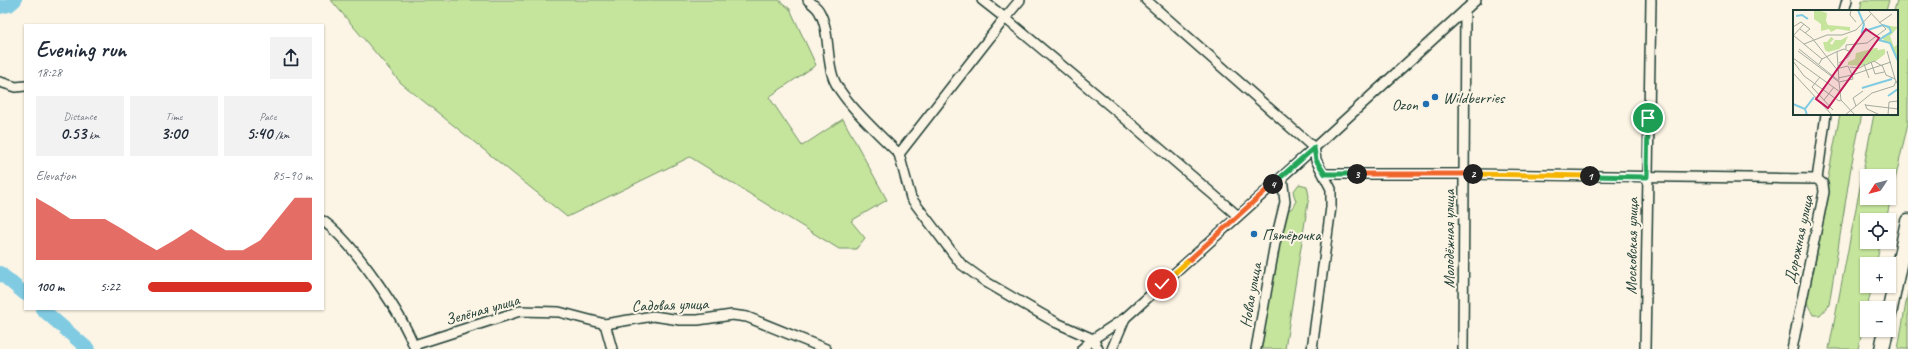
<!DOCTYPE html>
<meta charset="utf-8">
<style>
body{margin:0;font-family:Caveat,sans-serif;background:#f2f2f3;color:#1f2937;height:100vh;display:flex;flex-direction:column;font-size:15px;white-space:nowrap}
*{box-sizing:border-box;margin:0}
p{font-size:13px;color:#747a83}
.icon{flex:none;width:22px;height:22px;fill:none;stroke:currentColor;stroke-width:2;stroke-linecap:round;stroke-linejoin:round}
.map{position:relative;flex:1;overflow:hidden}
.panel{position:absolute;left:24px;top:24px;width:300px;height:286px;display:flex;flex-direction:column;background:#fff;border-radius:0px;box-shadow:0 1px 3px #0004}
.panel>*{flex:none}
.needle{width:26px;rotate:234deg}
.buttons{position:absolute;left:1860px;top:169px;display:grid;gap:8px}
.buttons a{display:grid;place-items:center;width:36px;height:36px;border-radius:0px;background:#fff;box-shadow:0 1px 3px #0004;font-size:20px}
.pin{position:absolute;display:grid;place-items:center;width:34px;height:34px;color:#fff;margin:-17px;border:2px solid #fff;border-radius:50%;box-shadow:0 1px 4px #0007}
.km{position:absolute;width:20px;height:20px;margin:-10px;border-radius:50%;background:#222;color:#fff;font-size:11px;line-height:20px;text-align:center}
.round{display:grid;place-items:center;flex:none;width:42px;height:42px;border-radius:0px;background:#f2f2f3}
.head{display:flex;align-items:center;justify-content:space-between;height:68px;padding:0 12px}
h1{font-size:22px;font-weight:600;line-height:30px}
.stats{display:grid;grid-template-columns:repeat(3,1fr);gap:6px;height:68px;padding:4px 12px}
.stats div{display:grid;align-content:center;border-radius:0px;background:#f2f2f3;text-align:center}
.stats b{font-size:17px;font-weight:600}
.stats small{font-size:11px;font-weight:400}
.stats p{font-size:11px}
.chart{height:112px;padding:8px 12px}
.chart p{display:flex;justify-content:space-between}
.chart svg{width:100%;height:72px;margin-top:4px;fill:#d93025;opacity:.7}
ul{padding:0 12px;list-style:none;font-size:13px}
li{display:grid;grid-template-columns:64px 48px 1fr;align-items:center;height:30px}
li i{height:10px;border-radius:5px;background:#d93025}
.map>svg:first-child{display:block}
</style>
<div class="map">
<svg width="1908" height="349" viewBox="0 0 1908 349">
<rect width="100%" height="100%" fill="#fcf5e5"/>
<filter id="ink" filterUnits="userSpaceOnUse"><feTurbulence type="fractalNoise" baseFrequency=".025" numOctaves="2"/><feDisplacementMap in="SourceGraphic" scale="8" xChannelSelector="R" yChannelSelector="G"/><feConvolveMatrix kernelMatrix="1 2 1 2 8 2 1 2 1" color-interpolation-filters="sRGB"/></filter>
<g filter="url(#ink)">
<g fill="#c5e49c" stroke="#729068" fill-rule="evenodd">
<path d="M331 0H779L790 9 816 65 769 97 802 146 843 119 887 200 851 221 865 238 856 249H839L690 157 567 217 401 83Z"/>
<path d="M1862 0H1889L1886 11H1860Z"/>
<path d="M1897 0H1908V123L1886 220H1867V242H1881L1876 264H1867V286H1872L1858 349H1829L1874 114H1897V11H1894ZM1867 176H1889V198H1867Z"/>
<path d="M1840 114H1862L1851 167 1829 305 1820 315H1813L1805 299Z"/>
<path d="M1299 184 1307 186 1309 196 1285 349H1259L1283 214 1292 208 1296 201 1293 192Z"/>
<path d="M1908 291V349H1898Z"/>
</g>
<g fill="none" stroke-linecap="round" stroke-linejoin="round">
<g stroke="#81cbe2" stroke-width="14">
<path d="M0 7 9 5 15 0"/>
<path d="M0 273 25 294"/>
<path d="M42 309 88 349"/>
</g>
<g stroke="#1f3d34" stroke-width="12">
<g id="minor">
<path d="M808 0C811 3 817 7 819 11 830 30 826 57 833 77 840 99 882 137 899 154"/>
<path d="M982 0 1005 18 1020 0"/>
<path d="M1146 0 1314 148 1476 0"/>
<path d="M1844 11 1847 0"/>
<path d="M0 82 16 87 25 86"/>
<path d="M1325 174H1463L1817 179"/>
<path d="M323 221C352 241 403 315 415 349"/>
<path d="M605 324 612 349"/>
<path d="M414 345 520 311 559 312 605 324 653 316 680 320H698L732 315 747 317 826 349"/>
<path d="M1082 349 1093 339 1125 318 1314 148"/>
<path d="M1098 349 1093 339 1057 323 1022 303 986 282 961 264 911 198 899 154 1005 18 1121 115 1238 216"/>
<path d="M1112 349 1125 318"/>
<path d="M1256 349 1275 243 1285 202 1282 177"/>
<path d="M1312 349 1331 207V189L1316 160 1314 148"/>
<path d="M1463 349 1465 10"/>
<path d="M1645 349 1651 0"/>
<path d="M1792 349 1824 192 1823 184 1817 179 1826 114"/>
</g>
</g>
<g stroke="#1f3d34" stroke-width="17">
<g id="primary">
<path d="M1889 314 1908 221"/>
<path d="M1882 349 1886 330"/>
</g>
</g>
<use href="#minor" stroke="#fcf5e5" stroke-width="9"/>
<use href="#primary" stroke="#fcf5e5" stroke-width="14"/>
</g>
</g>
<g fill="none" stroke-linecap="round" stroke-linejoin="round" filter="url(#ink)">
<g stroke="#fff" stroke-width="8">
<path id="split-1" d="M1590 176 1647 177 1648 118"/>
</g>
<g stroke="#fff" stroke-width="8">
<path id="split-2" d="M1473 174 1590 176"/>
</g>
<g stroke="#fff" stroke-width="8">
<path id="split-3" d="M1357 174H1473"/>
</g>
<g stroke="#fff" stroke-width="8">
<path id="split-4" d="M1273 184 1314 148 1316 160 1325 174H1357"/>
</g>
<g stroke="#fff" stroke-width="8">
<path id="split-5" d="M1187 262 1273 184"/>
</g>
<g stroke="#fff" stroke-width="8">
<path id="split-6" d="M1162 284 1187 262"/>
</g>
<use href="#split-1" stroke="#22a559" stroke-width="5"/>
<use href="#split-2" stroke="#f5b400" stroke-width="5"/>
<use href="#split-3" stroke="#f0652b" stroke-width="5"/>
<use href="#split-4" stroke="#22a559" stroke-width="5"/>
<use href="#split-5" stroke="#f0652b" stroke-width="5"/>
<use href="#split-6" stroke="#f5b400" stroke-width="5"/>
</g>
<g fill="#1f6fb2" stroke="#fcf5e5" stroke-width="1.5">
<circle cx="1435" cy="97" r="4"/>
<circle cx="1426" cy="104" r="4"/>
<circle cx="1254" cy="234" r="4"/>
</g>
<g text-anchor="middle" stroke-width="4" stroke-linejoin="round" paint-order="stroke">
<g font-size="16" fill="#1f3d34" stroke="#fcf5e5" text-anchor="start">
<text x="1443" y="103">Wildberries</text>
<text x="1418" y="110" text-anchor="end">Ozon</text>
<text x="1262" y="240">Пятёрочка</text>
</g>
<g font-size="16" fill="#1f3d34" stroke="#fcf5e5">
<text transform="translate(1448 239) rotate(-90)" y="6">Молодёжная улица</text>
<text transform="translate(1798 239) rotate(-78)" y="6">Дорожная улица</text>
<text transform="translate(1631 246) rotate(-89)" y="6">Московская улица</text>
<text transform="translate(1250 295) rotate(-80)" y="6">Новая улица</text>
<text transform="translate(670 304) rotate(-2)" y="6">Садовая улица</text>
<text transform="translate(482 309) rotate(-16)" y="6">Зелёная улица</text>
</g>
</g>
<g transform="translate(1793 10)">
<rect width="105" height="105" fill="#fcf5e5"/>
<path d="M24 0 34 3 33 11 35 15 57 17V21L44 19 38 22 36 19 28 21V14L21 9V1ZM90 15 105 17 97 26 101 37 105 34V50L97 33 89 32 86 29 91 31 89 26 99 22ZM55 26 52 33 46 39 35 42 32 40 30 32H34L38 27 41 29 37 33 39 35 42 30H48ZM82 38H85L84 40 92 39V44L83 51 68 56 55 55V52L62 49 63 43Z" fill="#c5e49c"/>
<path fill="none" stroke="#81cbe2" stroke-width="2" d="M65 0 71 14 69 22 90 15 96 17 98 22 86 30 97 33 105 51M3 6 9 5 15 9M69 78 99 69M95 86 105 79M0 94 12 99M14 105 12 99 21 87"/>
<path fill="none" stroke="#a4ab9e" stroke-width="1" d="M58 0 57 5 63 12M86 13 99 4M0 17 8 12 17 19 12 23M7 19 19 28 45 61M0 25 29 49M0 26 11 14M11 34 34 25H49L63 20 78 4M6 39 46 71M53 39V35L74 33 93 19 75 0M5 41 46 72M94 41 102 69M44 42 46 70M0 48 47 82M0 51 11 66 46 91 48 90M78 52 82 64 91 62M46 53 55 47 63 34M26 54 29 49 43 42 51 39 58 42M71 54 76 68M89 55 93 65 102 69 105 75M57 57 66 58 81 51 89 56M43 59 55 56 59 65 45 68M0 63 39 105M27 67 19 77 40 100M31 90 41 77M72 94 74 99 87 105M72 95 105 99M63 96 60 88 70 81M52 105 79 83 101 76 103 71M62 105 48 90 46 72 60 69 59 65 98 52M95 105 96 92 105 91"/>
<path fill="#c2185b" fill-opacity="0.15" stroke="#c2185b" stroke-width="2" d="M73 19 86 28 35 98 23 89Z"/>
<rect width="105" height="105" fill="none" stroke="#1f3d34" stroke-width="2"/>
</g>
</svg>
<div class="buttons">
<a><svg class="needle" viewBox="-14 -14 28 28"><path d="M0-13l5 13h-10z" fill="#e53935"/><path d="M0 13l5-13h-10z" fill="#747a83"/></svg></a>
<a><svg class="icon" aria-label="locate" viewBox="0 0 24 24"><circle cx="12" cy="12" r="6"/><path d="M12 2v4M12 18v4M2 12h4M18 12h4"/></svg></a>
<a>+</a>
<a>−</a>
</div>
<div class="pin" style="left:1648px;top:118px;background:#1e9e55"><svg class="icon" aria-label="arrive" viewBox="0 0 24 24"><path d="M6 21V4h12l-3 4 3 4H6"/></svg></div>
<div class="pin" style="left:1162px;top:284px;background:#d93025"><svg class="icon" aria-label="check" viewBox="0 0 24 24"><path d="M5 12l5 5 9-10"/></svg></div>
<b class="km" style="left:1590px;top:176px">1</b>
<b class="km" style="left:1473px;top:174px">2</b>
<b class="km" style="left:1357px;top:174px">3</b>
<b class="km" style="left:1273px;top:184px">4</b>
<section class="panel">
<div class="head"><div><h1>Evening run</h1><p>18:28</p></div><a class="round"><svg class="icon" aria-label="share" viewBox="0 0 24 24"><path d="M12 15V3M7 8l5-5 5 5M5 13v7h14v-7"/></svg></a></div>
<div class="stats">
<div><p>Distance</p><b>0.53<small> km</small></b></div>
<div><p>Time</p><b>3:00</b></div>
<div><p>Pace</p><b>5:40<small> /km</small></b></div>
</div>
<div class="chart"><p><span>Elevation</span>85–90 m</p>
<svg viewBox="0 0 160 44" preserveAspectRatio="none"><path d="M0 44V6L10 12L20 19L30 19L40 19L50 25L60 32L70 38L80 32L90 25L100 32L110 38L120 38L130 32L140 19L150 6L160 6V44z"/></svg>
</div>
<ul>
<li><b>100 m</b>5:22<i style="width:100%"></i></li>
</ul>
</section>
</div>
